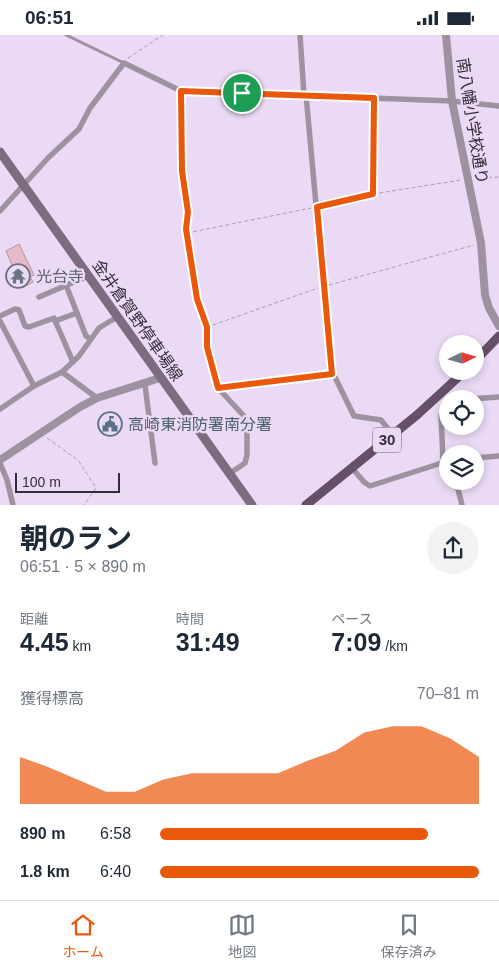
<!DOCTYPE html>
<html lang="ja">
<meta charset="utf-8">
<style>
body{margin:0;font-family:Helvetica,"Noto Sans JP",sans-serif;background:#f2f2f3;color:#1f2937;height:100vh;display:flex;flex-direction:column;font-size:19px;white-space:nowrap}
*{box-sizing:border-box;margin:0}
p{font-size:16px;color:#747a83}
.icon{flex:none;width:28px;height:28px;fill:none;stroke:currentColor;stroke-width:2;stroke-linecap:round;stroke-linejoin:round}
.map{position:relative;height:470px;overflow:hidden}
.sheet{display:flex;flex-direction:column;background:#fff;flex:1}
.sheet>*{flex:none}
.needle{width:32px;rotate:85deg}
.controls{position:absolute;left:439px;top:300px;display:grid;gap:10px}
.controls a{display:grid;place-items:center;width:45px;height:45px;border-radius:50%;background:#fff;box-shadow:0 2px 8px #0003;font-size:25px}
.scale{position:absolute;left:15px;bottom:12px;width:105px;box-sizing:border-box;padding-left:5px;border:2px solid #332c37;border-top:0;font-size:14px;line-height:18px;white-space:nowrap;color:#332c37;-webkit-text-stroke:4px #ebdaf5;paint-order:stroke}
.pin{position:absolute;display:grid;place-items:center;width:42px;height:42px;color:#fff;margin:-21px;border:2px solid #fff;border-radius:50%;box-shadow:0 1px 5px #0007}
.round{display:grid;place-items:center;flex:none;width:52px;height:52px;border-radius:26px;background:#f2f2f3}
.head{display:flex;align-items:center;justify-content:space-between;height:85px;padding:0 20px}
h1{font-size:28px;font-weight:700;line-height:38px}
.figures{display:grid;grid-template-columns:repeat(3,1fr);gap:8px;height:85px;padding:5px 20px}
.figures div{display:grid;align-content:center}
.figures b{font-size:25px;font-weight:700}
.figures small{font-size:14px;font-weight:400}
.figures p{font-size:14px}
.chart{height:140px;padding:10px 20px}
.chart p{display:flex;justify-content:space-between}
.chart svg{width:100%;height:90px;margin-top:5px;fill:#ea580c;opacity:.7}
ul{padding:0 20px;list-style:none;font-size:16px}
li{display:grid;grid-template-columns:80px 60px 1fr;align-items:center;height:38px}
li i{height:12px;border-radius:6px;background:#ea580c}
.status{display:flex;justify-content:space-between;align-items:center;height:35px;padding:0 25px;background:#fff;direction:ltr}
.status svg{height:14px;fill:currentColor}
.menu{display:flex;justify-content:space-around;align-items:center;height:70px;border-top:1px solid #e0e1e3;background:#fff;font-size:14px;color:#747a83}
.menu a{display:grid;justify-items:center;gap:2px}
.menu .selected{color:#ea580c}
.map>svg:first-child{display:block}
</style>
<div class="status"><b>06:51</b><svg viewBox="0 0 49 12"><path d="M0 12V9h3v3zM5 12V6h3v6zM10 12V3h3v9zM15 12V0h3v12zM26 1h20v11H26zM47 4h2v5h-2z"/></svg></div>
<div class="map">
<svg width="499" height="470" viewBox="0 0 499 470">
<rect width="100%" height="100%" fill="#ebdaf5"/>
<path fill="#e8bac9" stroke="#b796a1" d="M19 209 34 240 30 242 33 247 22 253 6 216Z"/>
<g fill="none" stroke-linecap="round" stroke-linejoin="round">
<g stroke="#aa9db2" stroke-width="1" stroke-dasharray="4 2.5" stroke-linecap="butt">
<path d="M128 23 163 0"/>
<path d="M181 61 182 136 188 177 186 194 197 264 205 287"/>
<path d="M475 143 499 142"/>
<path d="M373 159 374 69"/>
<path d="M322 170 373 159 461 145"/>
<path d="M187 198 311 173"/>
<path d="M329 250 474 210"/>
<path d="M213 290 318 253"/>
<path d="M227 352 327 340"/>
<path d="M47 403 78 425 96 453 84 470"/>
</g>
<path stroke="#9e91a0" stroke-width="3" d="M66 0 124 28"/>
<g stroke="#9e91a0" stroke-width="5.5">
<path d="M300 0 304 60"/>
<path d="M306 60 331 334 354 381 381 385 393 400"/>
<path d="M0 176 48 123 79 94 90 73 124 28 181 56 452 66 499 71"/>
<path d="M66 250 86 301 90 304"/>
<path d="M39 262 88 241"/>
<path d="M0 281 15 274 19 275 25 291 29 292 54 283 73 327"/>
<path d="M0 286 34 351"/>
<path d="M55 286 77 278"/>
<path d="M207 292V312L218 353 244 381 247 393V420L245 428 229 439"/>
<path d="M62 337 97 363"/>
<path d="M145 350 155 428"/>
<path d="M470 364 499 362"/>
<path d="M0 374 34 351 62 337 79 321 99 293 117 282"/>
<path d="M448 374 441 380 443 426 448 432"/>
<path d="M475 423 499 421"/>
<path d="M0 428 7 445 13 470"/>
<path d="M352 433 364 447 370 451 448 426"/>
<path d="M456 446 462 470"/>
</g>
<g stroke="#9e91a0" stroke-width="8">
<path d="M446 0 452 66 481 208 485 260 489 273 499 291"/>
<path d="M0 425 80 372 97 363 160 343"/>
</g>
<path stroke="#7d6b80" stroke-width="9" d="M0 117 252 470"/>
<g stroke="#665069" stroke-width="9">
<path d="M475 326 499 301"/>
<path d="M306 470 417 380 465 336"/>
</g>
</g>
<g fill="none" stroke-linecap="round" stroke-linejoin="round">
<g stroke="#fff" stroke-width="10">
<path id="route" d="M181 56 374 63 373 159 317 172 332 339 218 353 207 312V292L197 264 186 194 188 177 182 136Z"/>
</g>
<use href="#route" stroke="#ea580c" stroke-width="6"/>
</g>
<defs>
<g id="temple-ring" transform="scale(1.25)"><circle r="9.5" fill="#ebdaf5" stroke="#6b7280" stroke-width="1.5"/><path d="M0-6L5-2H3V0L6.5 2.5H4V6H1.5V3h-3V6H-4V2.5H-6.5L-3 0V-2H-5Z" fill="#6b7280"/></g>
<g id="civic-ring" transform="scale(1.25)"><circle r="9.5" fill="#ebdaf5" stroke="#5c6f8a" stroke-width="1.5"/><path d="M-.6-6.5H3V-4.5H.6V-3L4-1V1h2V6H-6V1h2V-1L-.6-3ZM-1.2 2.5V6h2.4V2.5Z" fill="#5c6f8a"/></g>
</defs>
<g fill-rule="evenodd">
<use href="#temple-ring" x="18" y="241"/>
<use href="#civic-ring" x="110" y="389"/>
</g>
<g text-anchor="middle" stroke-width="4.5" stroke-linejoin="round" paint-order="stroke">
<rect fill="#ebdaf5" stroke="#6a6070" stroke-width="1" x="373" y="392.5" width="28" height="25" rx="4"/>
<g font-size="15" font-weight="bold" fill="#332c37">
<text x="387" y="410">30</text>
</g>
<g font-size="16" fill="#332c37" stroke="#ebdaf5">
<text transform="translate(473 86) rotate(81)" y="6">南八幡小学校通り</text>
<text transform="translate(138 285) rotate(55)" y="6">金井倉賀野停車場線</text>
</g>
<g font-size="16" fill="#5b616d" stroke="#ebdaf5" text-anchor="start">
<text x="36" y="247">光台寺</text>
</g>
<g font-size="16" fill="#4e5e75" stroke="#ebdaf5" text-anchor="start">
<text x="128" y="395">高崎東消防署南分署</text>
</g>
</g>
</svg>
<div class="controls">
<a><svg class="needle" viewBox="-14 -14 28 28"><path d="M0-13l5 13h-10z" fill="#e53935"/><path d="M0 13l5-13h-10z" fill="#747a83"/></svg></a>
<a><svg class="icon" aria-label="locate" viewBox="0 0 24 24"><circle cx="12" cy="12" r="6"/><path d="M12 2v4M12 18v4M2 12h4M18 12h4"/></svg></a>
<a><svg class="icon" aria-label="layers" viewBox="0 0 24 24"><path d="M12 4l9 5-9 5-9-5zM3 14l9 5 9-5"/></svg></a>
</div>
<div class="scale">100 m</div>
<div class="pin" style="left:242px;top:58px;background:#1e9e55"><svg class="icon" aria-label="arrive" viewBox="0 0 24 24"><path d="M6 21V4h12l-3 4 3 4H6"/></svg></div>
</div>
<section class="sheet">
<div class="head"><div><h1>朝のラン</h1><p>06:51 · 5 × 890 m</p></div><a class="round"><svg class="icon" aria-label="share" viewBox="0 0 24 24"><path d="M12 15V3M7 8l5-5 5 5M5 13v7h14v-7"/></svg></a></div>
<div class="figures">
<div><p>距離</p><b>4.45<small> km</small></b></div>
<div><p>時間</p><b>31:49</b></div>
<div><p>ペース</p><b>7:09<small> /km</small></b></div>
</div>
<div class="chart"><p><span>獲得標高</span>70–81 m</p>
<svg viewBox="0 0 160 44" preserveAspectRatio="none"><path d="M0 44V21L10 26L20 32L30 38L40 38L50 32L60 29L70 29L80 29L90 29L100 23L110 18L120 9L130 6L140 6L150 12L160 21V44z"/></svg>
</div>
<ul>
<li><b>890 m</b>6:58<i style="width:84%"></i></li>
<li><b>1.8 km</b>6:40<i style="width:100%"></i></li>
</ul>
</section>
<nav class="menu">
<a class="selected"><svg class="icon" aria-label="home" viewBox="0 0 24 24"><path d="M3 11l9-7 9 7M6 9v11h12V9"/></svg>ホーム</a>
<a><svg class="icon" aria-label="map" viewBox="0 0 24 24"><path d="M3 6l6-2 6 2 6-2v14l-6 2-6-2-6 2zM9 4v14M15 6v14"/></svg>地図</a>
<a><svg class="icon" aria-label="saved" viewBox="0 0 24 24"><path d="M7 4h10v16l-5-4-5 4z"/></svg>保存済み</a>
</nav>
